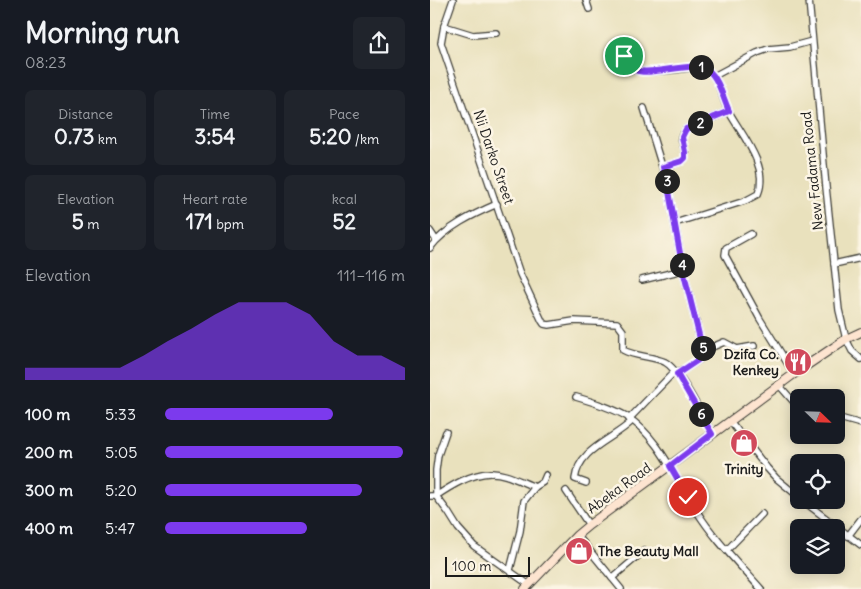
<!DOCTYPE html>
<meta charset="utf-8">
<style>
body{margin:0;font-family:Delius,sans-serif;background:#20242c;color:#f1f3f6;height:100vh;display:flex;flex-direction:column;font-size:19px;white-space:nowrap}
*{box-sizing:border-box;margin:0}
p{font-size:16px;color:#9ea1a6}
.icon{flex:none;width:28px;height:28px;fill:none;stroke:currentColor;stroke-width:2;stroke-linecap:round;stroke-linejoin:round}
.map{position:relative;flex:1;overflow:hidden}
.details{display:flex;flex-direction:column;background:#171b24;width:430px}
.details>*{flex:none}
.needle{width:32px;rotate:113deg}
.controls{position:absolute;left:360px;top:389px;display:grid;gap:10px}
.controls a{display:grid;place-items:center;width:55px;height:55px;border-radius:8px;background:#171b24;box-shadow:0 2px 12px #0003;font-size:25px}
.scale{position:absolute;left:15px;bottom:12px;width:85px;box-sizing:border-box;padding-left:5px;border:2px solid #1c1c1c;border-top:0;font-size:14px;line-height:18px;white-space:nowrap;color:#1c1c1c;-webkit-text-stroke:4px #fcf5e5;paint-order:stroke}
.pin{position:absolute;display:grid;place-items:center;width:42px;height:42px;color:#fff;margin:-21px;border:2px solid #fff;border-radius:50%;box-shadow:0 1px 5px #0007}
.km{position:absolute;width:25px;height:25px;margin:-12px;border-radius:50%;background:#222;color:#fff;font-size:14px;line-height:25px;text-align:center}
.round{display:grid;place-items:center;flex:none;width:52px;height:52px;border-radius:8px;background:#20242c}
.overview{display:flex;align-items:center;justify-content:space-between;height:85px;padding:0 25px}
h1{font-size:28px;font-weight:700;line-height:38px}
.figures{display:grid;grid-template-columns:repeat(3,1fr);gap:8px;height:85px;padding:5px 25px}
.figures div{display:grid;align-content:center;border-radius:8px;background:#20242c;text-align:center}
.figures b{font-size:21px;font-weight:700}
.figures small{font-size:14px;font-weight:400}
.figures p{font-size:14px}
.chart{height:140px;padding:10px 25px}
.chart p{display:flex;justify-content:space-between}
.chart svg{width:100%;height:90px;margin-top:5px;fill:#7c3aed;opacity:.7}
ul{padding:0 25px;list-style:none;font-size:16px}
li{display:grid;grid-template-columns:80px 60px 1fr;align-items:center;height:38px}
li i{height:12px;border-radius:6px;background:#7c3aed}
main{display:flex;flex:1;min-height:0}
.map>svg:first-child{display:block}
</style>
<main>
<section class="details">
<div class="overview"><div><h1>Morning run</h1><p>08:23</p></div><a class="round"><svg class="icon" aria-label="share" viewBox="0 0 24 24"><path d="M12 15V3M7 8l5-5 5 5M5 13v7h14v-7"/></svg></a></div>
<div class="figures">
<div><p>Distance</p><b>0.73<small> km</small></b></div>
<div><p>Time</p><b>3:54</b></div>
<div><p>Pace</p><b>5:20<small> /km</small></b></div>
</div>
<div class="figures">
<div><p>Elevation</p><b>5<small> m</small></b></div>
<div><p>Heart rate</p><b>171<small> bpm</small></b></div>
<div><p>kcal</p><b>52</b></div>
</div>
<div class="chart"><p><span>Elevation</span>111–116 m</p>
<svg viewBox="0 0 160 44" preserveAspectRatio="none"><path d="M0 44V38L10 38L20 38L30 38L40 38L50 32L60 25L70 19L80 12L90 6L100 6L110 6L120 12L130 25L140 32L150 32L160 38V44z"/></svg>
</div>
<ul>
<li><b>100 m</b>5:33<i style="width:70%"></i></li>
<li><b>200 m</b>5:05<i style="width:99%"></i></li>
<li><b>300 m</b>5:20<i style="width:82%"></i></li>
<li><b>400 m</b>5:47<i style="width:59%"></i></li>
</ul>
</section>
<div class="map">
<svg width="431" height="589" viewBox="0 0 431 589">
<rect width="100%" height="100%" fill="#fcf5e5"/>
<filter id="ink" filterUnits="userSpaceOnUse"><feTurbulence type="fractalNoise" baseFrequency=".02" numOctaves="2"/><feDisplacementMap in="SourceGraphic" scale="10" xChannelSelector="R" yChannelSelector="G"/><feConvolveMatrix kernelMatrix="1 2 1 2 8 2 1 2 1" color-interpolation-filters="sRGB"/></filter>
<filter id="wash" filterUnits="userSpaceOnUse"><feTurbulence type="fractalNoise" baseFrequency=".0096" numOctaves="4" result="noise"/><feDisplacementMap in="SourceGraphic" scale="20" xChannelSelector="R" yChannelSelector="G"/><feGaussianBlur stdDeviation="1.12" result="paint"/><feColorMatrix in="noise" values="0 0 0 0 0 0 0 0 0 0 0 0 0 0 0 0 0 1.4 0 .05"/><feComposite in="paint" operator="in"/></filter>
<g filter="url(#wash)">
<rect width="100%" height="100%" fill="#e9e1bd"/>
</g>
<g filter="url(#ink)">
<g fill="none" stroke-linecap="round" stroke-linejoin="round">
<g stroke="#3b3a34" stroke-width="8">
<g id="street">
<path d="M23 0 14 26 11 43 90 274 112 321 114 324 119 325 144 321 187 323 193 331V350C206 357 222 356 235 362 250 370 273 417 282 434"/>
<path d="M156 0 159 9"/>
<path d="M379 0 396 187 409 310 416 339 422 351 431 359"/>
<path d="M14 26 43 35 66 33"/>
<path d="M193 55C196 61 200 67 206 70 213 74 249 69 259 68 264 67 269 66 274 68 288 73 292 98 298 110 310 133 340 166 328 194L315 201 245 223"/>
<path d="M284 76 327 53 338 49 360 47 382 41"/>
<path d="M214 108 238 186 253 270 273 351 269 360 247 374"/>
<path d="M233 167 252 161 255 158V152L251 137 256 129 299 111"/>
<path d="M0 231 6 240"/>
<path d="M321 234 296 248 295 255 330 319 364 374"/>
<path d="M0 248C16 227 44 214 67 204"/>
<path d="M404 264 431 258"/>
<path d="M212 280 253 270"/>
<path d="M273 351 294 342 307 349 324 346"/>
<path d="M349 385 369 408"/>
<path d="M146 397C163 402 180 407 196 416 229 437 245 478 266 510 284 539 309 564 331 589"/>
<path d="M406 417 431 424"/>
<path d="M199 419 245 371"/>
<path d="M300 421 337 468 346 478 369 497"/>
<path d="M16 432 8 455 6 470V496L18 512 28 528 44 546 98 584"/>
<path d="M156 483 145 479C149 448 183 440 202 421"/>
<path d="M136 491 159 525"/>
<path d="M0 496H6C21 486 40 474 60 473 74 472 91 482 105 487"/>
<path d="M372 500 431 545"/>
<path d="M147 535 191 589"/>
<path d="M418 536 431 519"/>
<path d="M297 550 332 514"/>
<path d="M80 570 90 531 94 501 105 487 113 482 116 475"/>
<path d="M182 578 214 551"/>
</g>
</g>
<g stroke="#3b3a34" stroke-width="10">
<path id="secondary" d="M95 589 147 535 159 525 364 374 416 339 431 332"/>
</g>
<use href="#street" stroke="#fff" stroke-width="5.5"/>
<use href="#secondary" stroke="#fde4d0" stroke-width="8"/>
</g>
</g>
<g fill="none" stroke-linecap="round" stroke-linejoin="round" filter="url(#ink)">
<g stroke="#fff" stroke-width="10">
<path id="route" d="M194 56C196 61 200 67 206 70 219 77 266 60 278 70 289 79 293 98 299 111L256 129 252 137 255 152V158L252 161 233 167 238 186 253 270 273 351 268 360 247 374 282 434 240 466 258 497"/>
</g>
<use href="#route" stroke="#7c3aed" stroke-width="6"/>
</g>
<defs>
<g id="restaurant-disc" transform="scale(1.4375)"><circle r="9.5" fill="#d1495b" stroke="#fcf5e5"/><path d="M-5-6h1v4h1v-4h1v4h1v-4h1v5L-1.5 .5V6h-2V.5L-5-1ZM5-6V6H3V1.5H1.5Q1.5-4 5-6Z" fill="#fff"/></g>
<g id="shop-disc" transform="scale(1.4375)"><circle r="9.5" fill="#d1495b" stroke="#fcf5e5"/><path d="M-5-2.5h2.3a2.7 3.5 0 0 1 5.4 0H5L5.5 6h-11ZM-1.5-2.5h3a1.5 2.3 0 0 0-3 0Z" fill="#fff"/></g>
</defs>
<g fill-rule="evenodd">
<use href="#restaurant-disc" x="368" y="362"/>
<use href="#shop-disc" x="314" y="443"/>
<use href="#shop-disc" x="149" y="551"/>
</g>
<g text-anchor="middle" stroke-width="5" stroke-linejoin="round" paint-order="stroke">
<g font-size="14" fill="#1c1c1c" stroke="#fcf5e5">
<text transform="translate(64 157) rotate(71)" y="5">Nii Darko Street</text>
<text transform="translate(382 171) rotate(-96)" y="5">New Fadama Road</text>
<text transform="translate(189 488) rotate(-36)" y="5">Abeka Road</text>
</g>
<g font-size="14" font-weight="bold" fill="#1c1c1c" stroke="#fcf5e5" text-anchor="end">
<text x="349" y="359">Dzifa Co.<tspan x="349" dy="16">Kenkey</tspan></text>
<text x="314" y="474" text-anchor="middle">Trinity</text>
<text x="168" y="556" text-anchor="start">The Beauty Mall</text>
</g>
</g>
</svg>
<div class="controls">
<a><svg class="needle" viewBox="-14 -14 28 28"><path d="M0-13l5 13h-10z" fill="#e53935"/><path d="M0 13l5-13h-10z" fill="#9ea1a6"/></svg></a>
<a><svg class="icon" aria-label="locate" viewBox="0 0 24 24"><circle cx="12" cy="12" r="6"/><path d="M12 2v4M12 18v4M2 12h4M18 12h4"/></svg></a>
<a><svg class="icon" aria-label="layers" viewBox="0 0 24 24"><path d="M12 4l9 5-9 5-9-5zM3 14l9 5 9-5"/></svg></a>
</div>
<div class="scale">100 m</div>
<div class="pin" style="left:194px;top:56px;background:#1e9e55"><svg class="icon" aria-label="arrive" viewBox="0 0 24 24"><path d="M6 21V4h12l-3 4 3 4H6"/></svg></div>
<div class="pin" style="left:258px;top:497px;background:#d93025"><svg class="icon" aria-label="check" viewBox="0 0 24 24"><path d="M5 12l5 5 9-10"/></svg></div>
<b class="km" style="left:271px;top:67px">1</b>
<b class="km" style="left:270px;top:123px">2</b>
<b class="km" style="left:237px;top:181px">3</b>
<b class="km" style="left:252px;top:265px">4</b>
<b class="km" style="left:273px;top:348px">5</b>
<b class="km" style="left:271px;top:414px">6</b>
</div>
</main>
